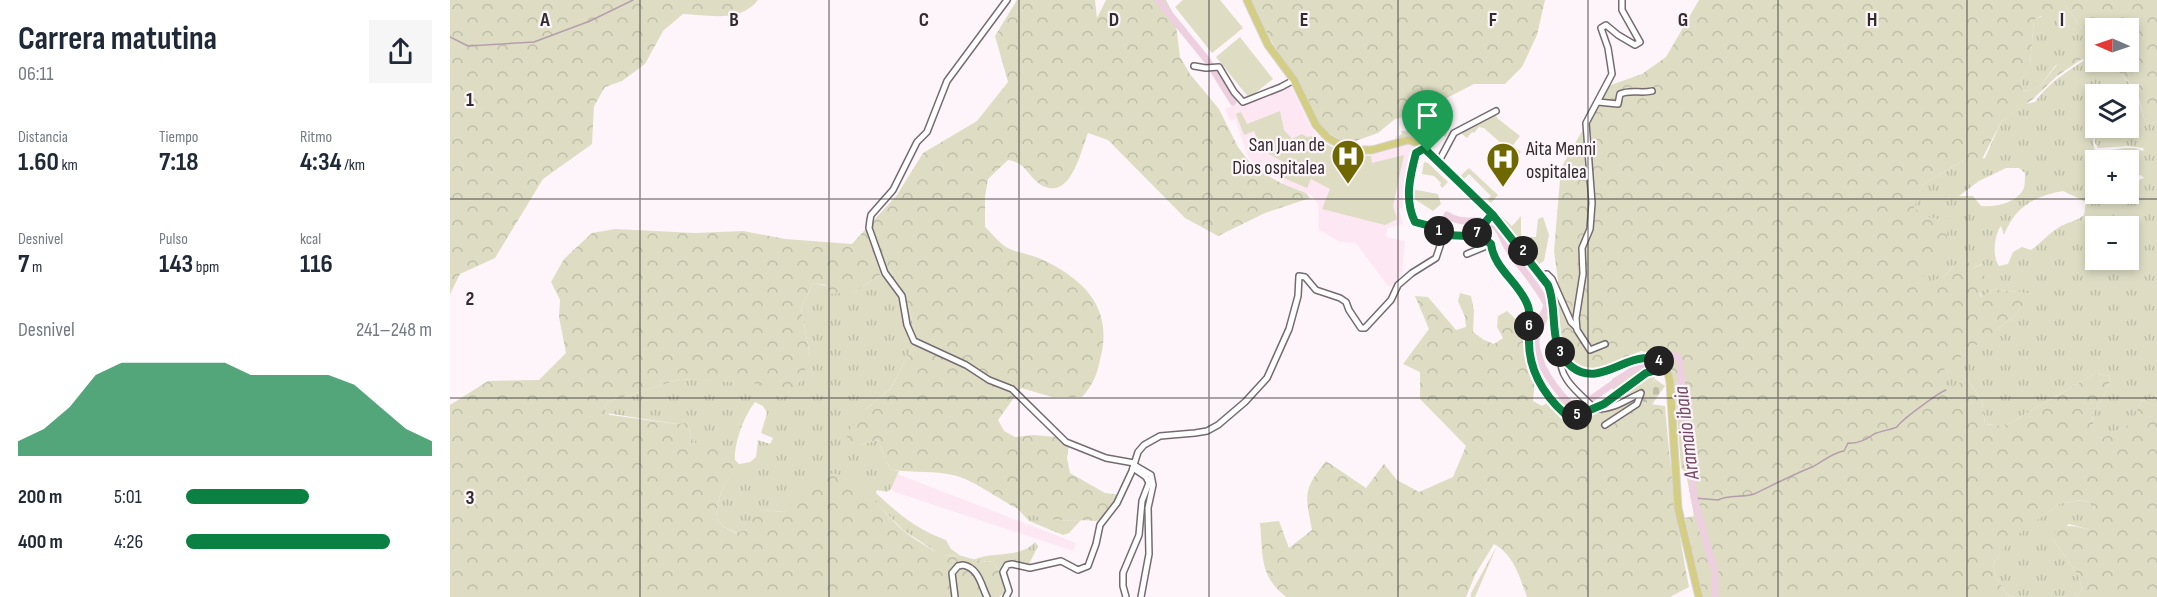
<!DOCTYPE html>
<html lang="es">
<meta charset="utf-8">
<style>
body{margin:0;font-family:"Sofia Sans Condensed",sans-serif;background:#f6f6f7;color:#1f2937;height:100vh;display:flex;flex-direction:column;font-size:22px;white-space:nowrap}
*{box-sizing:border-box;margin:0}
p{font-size:20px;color:#747a83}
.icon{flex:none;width:33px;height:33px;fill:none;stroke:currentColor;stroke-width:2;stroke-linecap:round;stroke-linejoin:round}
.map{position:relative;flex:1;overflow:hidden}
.details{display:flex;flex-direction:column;background:#fff;width:450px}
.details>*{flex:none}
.needle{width:39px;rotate:272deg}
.fabs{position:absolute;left:1635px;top:18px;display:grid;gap:12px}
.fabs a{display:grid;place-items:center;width:54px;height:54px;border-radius:0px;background:#fff;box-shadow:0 3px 9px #0003;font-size:30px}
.pin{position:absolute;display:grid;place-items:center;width:51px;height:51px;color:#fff;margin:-62px -26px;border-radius:50% 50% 50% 0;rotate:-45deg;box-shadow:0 0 6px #0007}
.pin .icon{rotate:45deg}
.km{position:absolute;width:30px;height:30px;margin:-15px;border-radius:50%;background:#222;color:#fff;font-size:16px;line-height:30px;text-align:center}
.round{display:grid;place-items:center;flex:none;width:63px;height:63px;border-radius:0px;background:#f6f6f7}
.head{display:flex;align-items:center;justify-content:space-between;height:102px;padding:0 18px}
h1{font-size:33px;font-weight:700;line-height:45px}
.stats{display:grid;grid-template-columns:repeat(3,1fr);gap:9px;height:102px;padding:6px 18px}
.stats div{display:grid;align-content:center}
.stats b{font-size:26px;font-weight:700}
.stats small{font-size:16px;font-weight:400}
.stats p{font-size:16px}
.chart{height:168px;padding:12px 18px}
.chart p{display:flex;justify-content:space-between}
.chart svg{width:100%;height:108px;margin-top:6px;fill:#0b8043;opacity:.7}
ul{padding:0 18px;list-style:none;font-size:20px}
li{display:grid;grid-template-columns:96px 72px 1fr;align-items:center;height:45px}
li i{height:15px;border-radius:8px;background:#0b8043}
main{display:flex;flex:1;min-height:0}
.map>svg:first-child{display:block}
</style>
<main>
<section class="details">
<div class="head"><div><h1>Carrera matutina</h1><p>06:11</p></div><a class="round"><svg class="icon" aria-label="share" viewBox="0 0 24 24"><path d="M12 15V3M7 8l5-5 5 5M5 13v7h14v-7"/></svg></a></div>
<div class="stats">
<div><p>Distancia</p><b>1.60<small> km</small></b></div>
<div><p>Tiempo</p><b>7:18</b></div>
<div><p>Ritmo</p><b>4:34<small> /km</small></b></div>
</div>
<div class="stats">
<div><p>Desnivel</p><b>7<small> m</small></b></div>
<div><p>Pulso</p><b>143<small> bpm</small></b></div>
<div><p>kcal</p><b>116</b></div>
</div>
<div class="chart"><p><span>Desnivel</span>241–248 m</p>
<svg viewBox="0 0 160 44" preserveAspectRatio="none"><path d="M0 44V38L10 33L20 24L30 11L40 6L50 6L60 6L70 6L80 6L90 11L100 11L110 11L120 11L130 15L140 24L150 33L160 38V44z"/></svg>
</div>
<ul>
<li><b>200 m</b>5:01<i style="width:50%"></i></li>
<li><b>400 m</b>4:26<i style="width:83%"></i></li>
</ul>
</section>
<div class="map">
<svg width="1707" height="597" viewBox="0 0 1707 597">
<defs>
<pattern id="grass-tufts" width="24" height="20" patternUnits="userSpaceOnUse" patternTransform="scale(1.5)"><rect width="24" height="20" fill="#deddc4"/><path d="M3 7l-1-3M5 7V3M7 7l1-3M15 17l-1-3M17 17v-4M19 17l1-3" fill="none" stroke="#bfbea9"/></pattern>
<pattern id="forest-crowns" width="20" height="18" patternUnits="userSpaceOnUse" patternTransform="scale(1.5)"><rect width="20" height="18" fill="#deddc4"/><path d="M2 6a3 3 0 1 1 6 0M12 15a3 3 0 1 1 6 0" fill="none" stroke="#bfbea9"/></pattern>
<pattern id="cemetery-stones" width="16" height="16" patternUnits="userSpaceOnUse" patternTransform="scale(1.5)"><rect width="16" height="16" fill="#deddc4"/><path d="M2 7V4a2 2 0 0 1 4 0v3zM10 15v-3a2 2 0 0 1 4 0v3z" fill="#bfbea9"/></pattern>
</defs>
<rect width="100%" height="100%" fill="#fdf5f9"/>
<g fill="#fde7f3">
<path d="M840 84 863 130 873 141 885 149 900 154 921 155 946 148 945 136 948 135 949 139 971 146 970 152 966 151 956 203 949 210 953 224 937 228 936 237 955 241 952 274 943 286H938L906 243 890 242 869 230 868 204 861 195 833 183 829 178 808 169 798 156 785 119 780 121 775 109 785 105 797 103Z"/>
<path d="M447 474 626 543 623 551 445 492 441 489Z"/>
</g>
<g fill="url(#grass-tufts)" fill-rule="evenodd">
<path d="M1615 5 1639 38 1638 44 1605 66 1591 85 1581 91 1572 90 1571 83 1580 64 1584 20Z"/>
<path d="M1635 60 1642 63 1663 62C1666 73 1679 81 1686 91L1679 102 1678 94H1646V128H1655C1644 134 1641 138 1645 150L1650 152 1674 148H1685L1694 151 1693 148 1678 146 1648 148 1645 143V138L1657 128H1678L1679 107 1687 95 1695 121 1699 124 1707 121V398L1691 401 1683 423 1650 439 1645 434 1642 415 1658 388 1660 376 1646 373 1555 426 1535 424 1532 401 1517 379 1498 390 1485 376 1563 317 1582 294 1544 289 1532 297 1529 292 1532 264 1521 269 1502 267 1496 275 1470 288 1468 282 1478 269 1497 221 1476 217 1463 208 1472 185 1514 160 1535 158 1551 122 1575 104 1585 102C1597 84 1617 71 1635 60ZM1646 160H1678L1679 178 1691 175 1694 178 1679 184 1678 194H1646ZM1556 168H1569L1575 173C1575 177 1575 184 1574 188 1567 203 1546 207 1531 206L1523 196H1509L1529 181ZM1613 191 1636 202 1634 215C1626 222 1616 222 1608 228 1598 234 1591 243 1581 250L1572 247 1563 252 1558 264 1549 266C1542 257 1544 235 1551 226L1554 235C1565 207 1584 196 1613 191ZM1646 226H1678V260H1646Z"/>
<path d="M440 268 455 295 466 334 464 345 440 389 416 409 410 445 428 440C433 450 434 461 442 470L449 471 441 489 437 492 427 490 426 493C448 514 468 530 496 540L501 549 511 556 491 555 453 530 428 505H341L334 512 313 510 298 529 287 533 274 527 266 518C268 497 271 488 285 471L270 449 241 443 239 425 236 423 227 424 156 413 154 407 157 402 231 379 290 382 310 384 319 389 360 356 351 308 363 283 405 292ZM305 402 313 406 317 413 311 433 323 438 320 444 308 440 306 457 300 462 289 464 285 460C284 443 294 416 305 402Z"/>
<path d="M1631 500 1643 503 1646 528 1641 530 1619 524 1602 538 1629 577 1632 590 1626 597H1565L1557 595 1546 577 1543 564 1558 541 1609 504Z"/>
<path d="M565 506C587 518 606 522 631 520L619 533 613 535 579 521Z"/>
<path d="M585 542 588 546 579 564 560 561 553 563 549 571 543 562 523 560C542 551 570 559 585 542Z"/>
<path d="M1047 546 1025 597H1021V593Z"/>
</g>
<g fill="url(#forest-crowns)" fill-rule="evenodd">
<path d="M0 0H308C291 23 258 15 233 14L213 31 195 64 172 81 155 87 144 106 142 144 93 179 45 258 10 274 0 294Z"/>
<path d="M567 0H645L647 18 656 0H716L725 17 730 57 740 74 769 109 788 147 804 168 831 183 856 193 860 198 815 213 768 236 735 218 658 140 638 133C631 150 621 202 591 185 577 176 577 163 558 160L538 179 535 197V227C542 233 548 242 556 247 566 253 580 254 591 259 630 277 661 304 652 351 647 372 647 380 632 397H602L571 388 548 420 554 431 565 437 583 435 606 437 619 444 617 458 620 473 655 493 670 495 652 519 646 521C624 519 604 523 582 515 556 506 534 485 507 476 486 470 463 473 442 470 434 461 433 451 428 440L410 445 398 444 397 433 416 409 440 389 464 345 466 334 455 295 440 268 405 292 381 294 376 285 363 283 351 308 360 356 353 377 343 392 331 399 310 384 231 379 157 402 154 407 156 412 160 415 227 424 236 423 239 425 241 443C248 442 263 445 270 449 276 453 278 460 284 463L285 472C271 488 268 497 266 518L274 527 286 533 298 529 304 513 313 510 334 512C347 498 355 481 374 475 403 465 434 516 454 531 464 539 477 547 489 553 496 557 504 555 512 556 523 559 531 562 543 562L549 571 555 592 549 597H0V405L38 381 89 380 116 353 109 317 110 300 101 282 114 259 142 233 165 229 245 233 293 231 335 239 402 244 447 195 473 153 527 121 558 82 545 36Z"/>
<path d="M801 0H1095L1087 35 1072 67 1055 84H1024L983 105 977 111 945 119 928 133 897 144 871 128 849 83 820 39Z"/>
<path d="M1249 0H1707V121L1699 124 1695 121C1692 111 1690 98 1684 88 1678 79 1666 73 1663 62H1678V28H1646V62H1651L1642 63 1632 59 1607 76 1583 99 1551 122 1530 163 1523 164 1514 160 1472 185 1464 208 1477 217 1498 221 1496 252 1468 282 1470 287 1496 275 1502 267 1516 257 1521 269 1533 264 1535 281 1529 292 1531 297 1544 289 1583 294 1563 317 1486 376 1498 389 1517 379 1532 401 1535 424 1555 426 1646 373 1660 376 1658 388 1642 415 1645 433 1650 439 1682 423 1691 401 1707 398V597H1626L1632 590 1629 577 1602 538 1607 528C1626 522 1630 531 1645 528L1643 503 1631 500 1609 504 1558 542 1543 564 1546 577 1557 595 1565 597H1253L1235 518 1244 516 1236 473 1231 468 1225 388 1221 368 1214 361 1201 353 1191 351 1150 369H1135L1124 363 1111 344 1108 309V280L1104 251 1111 168 1158 86 1192 74 1216 57ZM1615 5 1639 38 1638 44 1614 56 1591 85 1580 91 1572 90 1571 83 1580 65 1584 20 1591 16 1600 19Z"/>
<path d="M1010 293 1021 296 1024 311 1023 332 1034 340 1044 344 1053 338 1047 327 1048 316 1057 311 1070 323 1088 315 1099 300 1100 313 1088 342 1095 363 1085 381 1083 401 1092 406 1107 398 1132 402 1142 413 1164 402 1162 379 1189 363 1200 364 1206 375 1194 403 1215 406C1220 467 1227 527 1239 587L1220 597H1077C1070 578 1064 555 1044 544L1026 573 1016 597H836C809 576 813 554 810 523L829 521 839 548 862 530C855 494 853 490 876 461L916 488 934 464 947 480 969 492 1003 477 1016 446 970 399V372L953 364 979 329 965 296 978 297 1006 330 1016 327 1015 317 1008 301Z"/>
</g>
<path fill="url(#cemetery-stones)" d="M1205 379 1215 386 1201 406 1191 400Z"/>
<g fill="#deddc4">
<path d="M733 0H770L793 28 762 53 725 7Z"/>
<path d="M790 37 823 79 799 98 766 57Z"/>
<path d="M830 111 834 130 842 139 852 134 857 137 863 136 894 154 921 156 922 163 954 155 943 206 947 219 935 225 872 209 880 189 861 179 857 188 829 176 835 163 819 154 815 146 811 147 804 131 794 135 786 114 791 112 797 124Z"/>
<path d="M1046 113 1047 118 1070 136 1063 145 1071 152 1066 157 1034 128 1029 127 1024 133 1022 132 1017 138 1012 134V130Z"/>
<path d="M981 122 997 132 996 137C986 133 981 133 979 145 968 140 961 136 949 139V136L952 134 951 131 963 130 967 132 969 129 980 126Z"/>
<path d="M974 162 978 163 998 182 992 188 990 185 991 183 984 176 972 174Z"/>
<path d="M1019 168 1048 195 1041 203 1037 200 1041 196 1019 174 1013 180 1062 226 1071 216V237H1086L1088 219 1093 217 1099 235 1094 261 1089 264 1084 261 1064 234 1040 208 1008 178Z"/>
<path d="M961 189 988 194 991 204 983 211 963 198Z"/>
</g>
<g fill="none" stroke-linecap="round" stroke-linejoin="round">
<g stroke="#b59eab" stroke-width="1.5">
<path d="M0 37 18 46 84 42 140 21 183 0"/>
<path d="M1244 498 1268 500C1278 494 1293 498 1304 494 1323 485 1342 475 1362 467 1373 462 1381 453 1394 451L1398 443C1408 444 1416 440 1424 434 1430 431 1440 430 1447 427 1450 421 1488 393 1496 390"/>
</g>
<g stroke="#edcfe0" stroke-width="7">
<path d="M708 0 757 60 783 102"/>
<path d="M997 215C1014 227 1028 216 1042 224 1049 227 1052 236 1055 243 1067 265 1086 282 1097 305 1094 316 1086 329 1086 341 1085 363 1108 394 1125 408L1134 404 1184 369 1212 355 1227 356 1230 362 1235 434 1240 453 1244 498 1265 573V597"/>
</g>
<g stroke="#766a71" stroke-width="8">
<g id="minor">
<path d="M557 0 497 81 477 132 467 142 443 190 421 215 420 220 419 228 435 273 452 296 457 325 464 341 516 365 539 380 562 389 616 442 656 458 684 463"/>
<path d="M744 66 756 68 769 67 784 92 793 102 831 87 844 80"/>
<path d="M1148 102 1168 104 1170 94C1181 89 1191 94 1202 91"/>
<path d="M975 148 966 153C960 175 954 200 965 222L980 226 996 235 1018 236 1028 231 1042 214"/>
<path d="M988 163 1004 133 1046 111"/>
<path d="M1027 233 1041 244C1044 268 1070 283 1078 306 1081 316 1079 328 1079 338 1079 369 1093 394 1115 414L1128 415 1146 407 1147 409C1164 409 1176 400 1191 393L1187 404 1155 425"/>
<path d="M1017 254 1034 247 1039 241"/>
<path d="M1091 275 1097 274 1102 279 1121 322 1126 327"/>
<path d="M1155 344 1140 350 1127 330 1126 318 1133 274 1132 248 1140 229 1142 203 1136 123 1162 74 1158 48 1151 28 1156 25 1168 35 1185 45 1190 42 1172 10V0"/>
<path d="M1112 357C1106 376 1130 394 1142 406 1160 410 1181 380 1197 373 1203 370 1210 369 1215 368"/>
<path d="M684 465 701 475 703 485 698 508 699 554 691 597"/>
<path d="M505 597 502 573 508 566 513 565C529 568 531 585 537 597"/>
<path d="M556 597 559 591 553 572 557 565 562 564 580 568 611 561 628 570 638 566 646 544 650 525 667 503 682 471 688 452 694 445 710 436 745 433 757 431 768 425 795 402 817 378 839 329 848 296 849 276 855 277 866 290 890 298 896 302 899 310 911 328H915L941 300 948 285 962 273 986 258 994 234"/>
<path d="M676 597 673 586V573L689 535 692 501 699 483 696 477 683 468"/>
</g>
</g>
<g stroke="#d6d5d5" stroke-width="9">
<path id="major" d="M797 0 818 45 844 80 866 125 878 138 891 145 910 150H922L958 140 968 143 1051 224 1098 285C1109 309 1097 340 1116 361 1138 387 1159 368 1184 359 1202 352 1218 364 1220 382L1228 508 1249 597"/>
</g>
<use href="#minor" stroke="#fff" stroke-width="5"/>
<use href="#major" stroke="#d4ce84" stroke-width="7"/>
</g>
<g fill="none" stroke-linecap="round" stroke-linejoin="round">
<g stroke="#fff" stroke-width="12">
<path id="route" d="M978 152 975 148 966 153C960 176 954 200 965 222L980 226 996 235 1018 236 1028 231 1042 214 1098 285C1109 311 1096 347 1122 367 1154 392 1188 337 1215 368L1196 373 1154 404 1128 415 1115 414C1093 394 1078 369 1079 338 1079 328 1081 316 1078 306 1070 283 1044 269 1041 244L1027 233C1032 227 1037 221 1042 214L978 152"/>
</g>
<use href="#route" stroke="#0b8043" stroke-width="8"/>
</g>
<path fill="none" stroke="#322c2f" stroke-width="1.5" stroke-opacity="0.55" d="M190 0V597M379 0V597M569 0V597M759 0V597M948 0V597M1138 0V597M1328 0V597M1517 0V597M0 199H1707M0 398H1707"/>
<defs>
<g id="hospital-pin" transform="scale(1.725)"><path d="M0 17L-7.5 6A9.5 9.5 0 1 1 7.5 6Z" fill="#6f6800" stroke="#fdf5f9"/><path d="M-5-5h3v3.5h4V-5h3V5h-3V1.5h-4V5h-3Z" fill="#fff"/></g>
</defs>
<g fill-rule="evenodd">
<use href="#hospital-pin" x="898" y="156"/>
<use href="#hospital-pin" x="1053" y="159"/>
</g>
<g text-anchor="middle" stroke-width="4.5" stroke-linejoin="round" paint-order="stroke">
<g font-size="20" fill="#322c2f" stroke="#fdf5f9" text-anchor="end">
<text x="875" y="151">San Juan de<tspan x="875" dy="23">Dios ospitalea</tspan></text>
<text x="1076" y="155" text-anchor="start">Aita Menni<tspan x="1076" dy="23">ospitalea</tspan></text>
</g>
<g font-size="21" font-style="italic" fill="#734762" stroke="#fdf5f9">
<text transform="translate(1236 433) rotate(-97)" y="7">Aramaio ibaia</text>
</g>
</g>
<g font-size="20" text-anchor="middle" font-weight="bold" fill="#322c2f" stroke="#fdf5f9" stroke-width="4.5" stroke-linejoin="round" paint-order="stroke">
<text x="95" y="26">A</text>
<text x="284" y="26">B</text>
<text x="474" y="26">C</text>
<text x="664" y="26">D</text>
<text x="854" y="26">E</text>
<text x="1043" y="26">F</text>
<text x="1233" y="26">G</text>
<text x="1422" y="26">H</text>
<text x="1612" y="26">I</text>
<text x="20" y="106">1</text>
<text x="20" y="305">2</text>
<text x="20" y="504">3</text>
</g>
</svg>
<div class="fabs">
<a><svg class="needle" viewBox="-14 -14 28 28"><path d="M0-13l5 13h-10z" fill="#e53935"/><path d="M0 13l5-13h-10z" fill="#747a83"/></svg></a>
<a><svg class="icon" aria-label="layers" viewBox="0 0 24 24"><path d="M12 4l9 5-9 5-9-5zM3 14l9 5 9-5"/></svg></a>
<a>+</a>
<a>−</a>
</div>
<div class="pin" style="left:978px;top:152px;background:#1e9e55"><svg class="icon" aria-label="arrive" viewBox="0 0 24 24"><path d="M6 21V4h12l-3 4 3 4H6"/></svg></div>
<b class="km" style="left:989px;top:231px">1</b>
<b class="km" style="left:1073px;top:251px">2</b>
<b class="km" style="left:1110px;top:352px">3</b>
<b class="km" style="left:1209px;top:361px">4</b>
<b class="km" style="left:1127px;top:415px">5</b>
<b class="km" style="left:1079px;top:326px">6</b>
<b class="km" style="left:1027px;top:233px">7</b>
</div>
</main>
